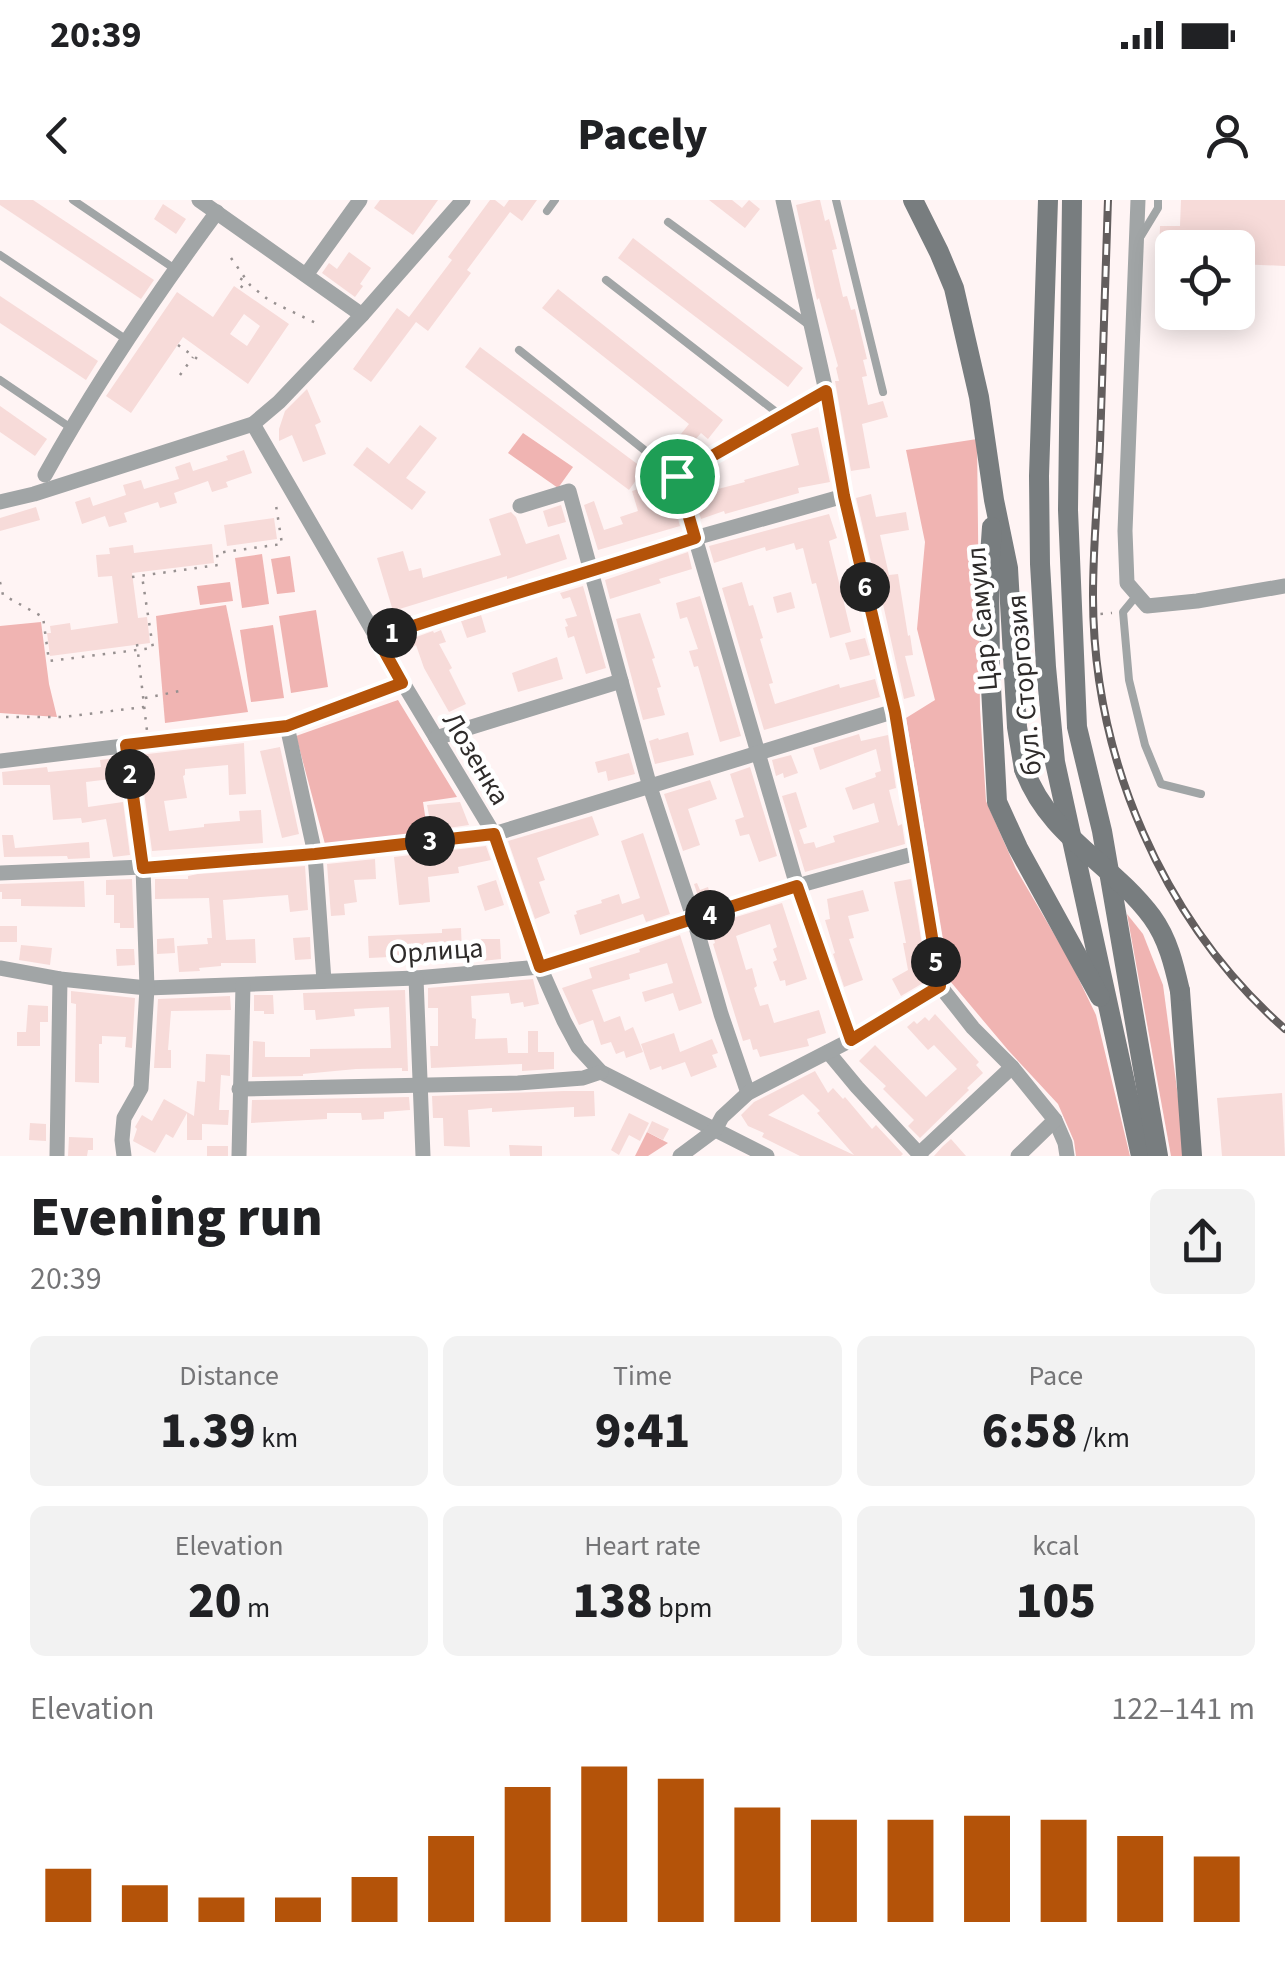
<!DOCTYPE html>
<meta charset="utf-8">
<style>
body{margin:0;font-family:"Source Sans 3",sans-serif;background:#f2f2f2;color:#202124;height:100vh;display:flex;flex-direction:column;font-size:38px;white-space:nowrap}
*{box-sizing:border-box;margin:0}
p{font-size:32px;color:#757577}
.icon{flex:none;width:55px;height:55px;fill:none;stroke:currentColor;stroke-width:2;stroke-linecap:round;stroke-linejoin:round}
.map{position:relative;height:956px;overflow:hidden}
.drawer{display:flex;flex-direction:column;background:#fff;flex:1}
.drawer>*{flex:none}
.fabs{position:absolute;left:1155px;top:30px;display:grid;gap:20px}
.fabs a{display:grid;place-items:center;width:100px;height:100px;border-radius:15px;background:#fff;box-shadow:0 5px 25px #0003;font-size:50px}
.pin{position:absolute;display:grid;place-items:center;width:85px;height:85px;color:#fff;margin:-42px;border:5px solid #fff;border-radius:50%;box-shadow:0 2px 10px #0007}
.km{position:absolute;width:50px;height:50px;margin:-25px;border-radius:50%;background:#222;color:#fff;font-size:28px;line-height:50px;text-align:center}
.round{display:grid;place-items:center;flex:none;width:105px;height:105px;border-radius:15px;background:#f2f2f2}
.summary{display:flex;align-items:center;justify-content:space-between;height:170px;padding:0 30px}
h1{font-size:55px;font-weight:800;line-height:75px}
.figures{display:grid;grid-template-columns:repeat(3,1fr);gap:15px;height:170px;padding:10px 30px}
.figures div{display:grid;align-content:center;border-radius:15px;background:#f2f2f2;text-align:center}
.figures b{font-size:50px;font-weight:800}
.figures small{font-size:28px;font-weight:400}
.figures p{font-size:28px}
.chart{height:280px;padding:20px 30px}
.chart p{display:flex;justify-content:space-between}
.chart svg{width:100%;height:180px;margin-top:10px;stroke:#b45309;stroke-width:6}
.status{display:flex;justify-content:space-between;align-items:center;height:70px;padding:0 50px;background:#fff;direction:ltr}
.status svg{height:28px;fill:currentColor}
header{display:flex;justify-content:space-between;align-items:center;height:130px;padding:0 30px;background:#fff;font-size:45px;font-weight:800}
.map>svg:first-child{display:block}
</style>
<div class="status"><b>20:39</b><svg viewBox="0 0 49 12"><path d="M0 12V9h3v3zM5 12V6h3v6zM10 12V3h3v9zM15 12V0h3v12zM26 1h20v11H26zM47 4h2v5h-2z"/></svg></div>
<header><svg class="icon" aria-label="back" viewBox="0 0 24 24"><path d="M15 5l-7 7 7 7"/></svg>Pacely<svg class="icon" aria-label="person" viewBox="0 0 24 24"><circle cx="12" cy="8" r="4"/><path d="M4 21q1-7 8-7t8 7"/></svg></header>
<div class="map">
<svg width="1285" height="956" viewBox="0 0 1285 956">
<rect width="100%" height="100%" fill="#fff4f4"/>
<g fill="#f0b4b2">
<path d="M523 233 573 267 558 288 508 253Z"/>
<path d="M977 239 980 509 986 601 1016 669 1071 763 1096 815 1130 956H1076L1074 941 1058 904 1008 850 950 781 906 518 935 500 917 429 925 342 906 250Z"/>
<path d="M262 354 269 404 242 408 235 358Z"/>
<path d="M290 356 295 392 277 394 271 359Z"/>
<path d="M230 382 233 401 200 405 197 386Z"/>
<path d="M226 405 248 512 165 523 156 416Z"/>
<path d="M316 410 328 487 291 493 279 416Z"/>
<path d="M41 422 49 484 57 517 0 513V426Z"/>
<path d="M273 425 284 498 251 502 240 430Z"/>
<path d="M398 500 457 597 423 602 428 635 325 644 296 536Z"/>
<path d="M1127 714 1143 734 1163 785 1186 956H1171Z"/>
<path d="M647 932 668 943 648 956H635Z"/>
</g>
<g fill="#f7dbd9" fill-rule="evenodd">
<path d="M0 0H33L154 80 141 99 0 5Z"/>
<path d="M380 0H438L413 35 374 8Z"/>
<path d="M490 0H495L504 7 509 0H537L522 21 510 12 467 70 471 73 428 131 416 122 371 182 353 169 397 108 409 117 452 60 448 57Z"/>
<path d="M709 0H732L742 8 749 0 760 9 745 28Z"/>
<path d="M817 0H820L825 21 829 19 837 49 832 50 843 97 847 96 851 110 855 109 867 159 863 160 867 176 862 177 868 205 883 201 888 217 862 224 870 268 851 271 835 181H839L836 168 838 166 819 98 817 100 796 5Z"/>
<path d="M1181 0H1285V66L1238 64V48H1172V61L1159 60 1160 26H1180Z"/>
<path d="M163 4 186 19 176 34 154 19Z"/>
<path d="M633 38 803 168 788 187 618 58Z"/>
<path d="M349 52 371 68 360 84 363 86 355 97 322 73 329 63 337 69Z"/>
<path d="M234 86 289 124 248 184 183 137 131 213 106 196 177 92 213 117ZM244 114 260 126 247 146 230 134Z"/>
<path d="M558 89 723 220 708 239 701 233 674 264 657 250 671 234 677 239 689 224 542 108Z"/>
<path d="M0 96 98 161 86 180 0 123Z"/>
<path d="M480 147 644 269 629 290 465 167Z"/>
<path d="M307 189 321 222 315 225 326 254 303 262 292 235 279 241V229L285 211Z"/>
<path d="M0 206 47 239 35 256 0 232Z"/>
<path d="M420 225 437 238 406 278 426 292 412 310 353 265 367 247 389 264Z"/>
<path d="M818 227 830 282 798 288 799 293 725 314 724 311 701 319 695 299 719 291 718 289 745 282 744 280 799 265 791 234Z"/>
<path d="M244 250 252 273 226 282 228 287 212 292 208 281 174 293 177 303 160 308 158 302 124 313 127 322 109 327 105 316 82 324 75 302 90 297 93 306 126 295 123 285 141 280 144 289 179 279 175 267 190 262 193 271 228 260 226 256Z"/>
<path d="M667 280 680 326 598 350 584 305 594 301 604 330 623 324 620 317 638 311 632 291Z"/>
<path d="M871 294 876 317 906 312 909 330 880 335 889 375 898 374 908 436 910 435 913 455 905 456 915 496 904 499 881 395 879 396 856 298Z"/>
<path d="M561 305 566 322 548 327 543 311Z"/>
<path d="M36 307 40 320 0 331V318Z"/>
<path d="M511 312 516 317 526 344 559 334 567 359 507 379V376L393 411 377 358 403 351 409 371 421 368 423 378 501 355 489 319Z"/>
<path d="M829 314 837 338 829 341 851 432 830 438 816 383 812 384 803 348 796 350 794 343 766 351 765 347 714 363 709 346Z"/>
<path d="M274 318 277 339 227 346 224 325Z"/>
<path d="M212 344 214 363 132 373 138 418 147 417 150 443 50 456 47 433H51L50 426 70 423 71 430 118 423 112 376 98 377 96 355 110 354 109 348 133 345 134 353Z"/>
<path d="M688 352 692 369 659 379 661 383 610 399 605 380Z"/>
<path d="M742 382 749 406 753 405 763 438 760 439 773 483 769 484 775 504 839 484 840 488 875 479 880 497 764 530 722 388Z"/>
<path d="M583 386 606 468 586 474 574 436 568 438 565 427 568 426 565 419 577 416 570 397 563 399 560 393Z"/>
<path d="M791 392 795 408 777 413 773 397Z"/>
<path d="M700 396 741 536 720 542 698 466 694 467 689 451 698 449 687 417 680 419 676 403Z"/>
<path d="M640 413 655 458 652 459 661 487 657 488 665 515 643 520 616 419Z"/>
<path d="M481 415 486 432 467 438 461 421Z"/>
<path d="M441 430 446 442 439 444 452 468 449 470 466 504 449 512 424 468 416 445 400 455 394 445 433 431 434 433Z"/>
<path d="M865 438 870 455 850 460 845 443Z"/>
<path d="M557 457 563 479 518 492 512 473Z"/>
<path d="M688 532 694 555 655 564 649 541 658 538 659 540Z"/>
<path d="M859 534 861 541 888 535 896 588 889 590 898 626 902 624 905 644 805 672 782 596 796 592 807 627 799 630 804 644 814 642 816 648 835 642 833 636 879 622 874 603 853 610 845 588 876 577 875 573 881 571 876 549 820 570 813 548Z"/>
<path d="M244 543 246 594 229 595 228 565 185 569V575L183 576 187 598 164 601 169 631 204 627V624L240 621 239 611 261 610 263 643 152 651 139 555Z"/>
<path d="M280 547 299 634 282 638 260 551Z"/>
<path d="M629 553 635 574 608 581 606 571 598 573 595 562Z"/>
<path d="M791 555 798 573 784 578 783 573 776 576 772 560Z"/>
<path d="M116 558 119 578 86 582 88 607 123 602 130 655 113 657 106 619 82 623 81 618 53 620 50 585H3L2 572 47 567 48 572 101 567 100 560Z"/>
<path d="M750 567 777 656 759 662 749 634 740 636 735 620 744 617 730 574Z"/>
<path d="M710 580 717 599 688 609 700 645 683 651 664 594Z"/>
<path d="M460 602 469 625 448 628 447 624 442 625 441 621H430L427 605Z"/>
<path d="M592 616 599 635 537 658 545 680 539 682 550 713 535 719 508 641Z"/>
<path d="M643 633 670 714 646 722 643 714 580 735 574 715 577 714 576 711 602 703 601 700 619 694 622 704 640 698 621 641Z"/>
<path d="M2 635H13L15 648 89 642 90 658 68 659 67 656 4 657Z"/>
<path d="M486 646 491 660 458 667 459 673 428 677 430 702 399 705 394 657Z"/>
<path d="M375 659 376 679 354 680 357 702 344 704 345 715 331 716 327 664Z"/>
<path d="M305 666 308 710 290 712 288 695 223 700 226 740 255 739 256 763H221V766L199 768 200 771 179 772 177 746 208 744 207 738H212L209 698 155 699V679H188V676L198 674Z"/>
<path d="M132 679 134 728H120V723H114V695H106V680Z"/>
<path d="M911 679 928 780 901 796 892 779 908 770 903 743H906L894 682Z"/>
<path d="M496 680 504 705 485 711 477 686Z"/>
<path d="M84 681 85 707 21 706V699H2V692H0V684Z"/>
<path d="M697 683 700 690 708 687 712 701 701 705 694 684Z"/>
<path d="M863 690 869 711 848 716 854 738 849 739 863 780 844 787 833 754 835 753 825 720 830 719 827 699Z"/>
<path d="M782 703 807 779 786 786 785 780 780 781 773 762 777 760 773 749 777 747 770 724 736 736 746 770 752 768 757 786 754 788 760 806 768 804 774 823 819 810 826 833 807 839 809 846 760 857 757 849 753 850 750 839 743 841 713 744 715 743 710 725Z"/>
<rect x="0" y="726" width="17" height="16"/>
<path d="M461 728 462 754 390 755V757L369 758 368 736 442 733V729Z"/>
<path d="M680 735 702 803 679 811 673 793 645 802 642 792 673 783 667 763 629 774 630 779 592 790 604 822 620 816 625 831 633 827 643 852 626 858 624 851 616 854 611 842 601 845 593 820 579 825 562 788 592 778 589 768 640 752 639 749Z"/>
<path d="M310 737 311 759 295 760 293 738Z"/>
<path d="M174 738 175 753 157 754V739Z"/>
<path d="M481 739H500L501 759 482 761Z"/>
<path d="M21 745 52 748 50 765 19 760Z"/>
<path d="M116 749H134L135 765 117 766Z"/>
<path d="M533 779 539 804 524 807 523 802 511 804 509 793 471 796 472 818 476 819 475 839 507 838 508 853H528V831H538V852H554V869L522 871V864L431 868 430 846H438V808H428V788Z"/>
<path d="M405 790 408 871H402V868L356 869 303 874V876L252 877 253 841 265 842V857H310V849L391 848 389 807 354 809 355 816 316 820 315 810H304L303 793Z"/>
<path d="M71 791 135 798 132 848 125 847 126 837 102 836V844H99V883L75 882 76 804 71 803Z"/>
<path d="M254 795H273L274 814H264V811H254Z"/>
<path d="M230 796 231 810 171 811 168 850H171V868H154L158 799Z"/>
<path d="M28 805 48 806V822H40V846H17V832H26Z"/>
<path d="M935 814 979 862 976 865 983 873 967 888 969 890 920 938 908 926 914 920 883 889 886 886 859 861 875 845 926 897 957 869 934 845 928 850 907 827 914 821 917 824 925 817 929 821Z"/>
<path d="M674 833 680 852 712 839 718 853 712 855 717 867 691 877 685 862 662 870 661 866 650 870 641 844Z"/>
<path d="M206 854 230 855V876L221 875 219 910H229L228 925 202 924V940H187V913L173 938 166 934 155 953 133 941 137 929 135 927 142 915 152 921 164 899 194 916 197 881 205 882Z"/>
<path d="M815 871 828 893 833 888 843 899 845 897 872 929 876 925 903 954 901 956H800L762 937 764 933 748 926 741 915 754 902ZM803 894 820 911 817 913 854 955 768 915Z"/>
<path d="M564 891H594L595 916 574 917V907L492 912V908L468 910 470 947 444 946 443 918H433L432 896Z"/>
<path d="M1282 893 1285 956H1222L1217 898Z"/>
<path d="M409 897 410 910 384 912V919L362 920 361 913H327V919L251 923 252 900Z"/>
<path d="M629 913 649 923 640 941 629 935 619 955 611 950Z"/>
<path d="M652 921 669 929 663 940 647 932Z"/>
<path d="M30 923 46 924V941L29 940Z"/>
<path d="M69 937 93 938V950H88L87 956H68Z"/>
<path d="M951 939 966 956H934L942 947Z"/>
<path d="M509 945 542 946V956H510Z"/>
<rect x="207" y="946" width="21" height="10"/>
</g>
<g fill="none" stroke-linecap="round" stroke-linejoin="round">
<g stroke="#979090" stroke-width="2.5" stroke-dasharray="2.5 8" stroke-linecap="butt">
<path d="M231 58 250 85 270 101 318 124"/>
<path d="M242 78 238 84 246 90"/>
<path d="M178 145 203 163"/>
<path d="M180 175 193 157"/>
<path d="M132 377 218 365 217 353 282 344 275 299"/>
<path d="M0 382 3 395 43 417 49 461 153 448 142 376"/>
<path d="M1090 415 1112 413"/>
<path d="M137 444 147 531"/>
<path d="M145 498 180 491"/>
<path d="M6 517H63L144 507"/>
</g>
<g stroke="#a1a5a6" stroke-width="8">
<path d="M73 0 175 69"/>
<path d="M836 0 883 192"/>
<path d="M547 11 555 0"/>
<path d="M668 22 809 125"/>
<path d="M1141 36 1158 8V0"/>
<path d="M0 55 127 140"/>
<path d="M606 80 780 215"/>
<path d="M519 150 677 276"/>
<path d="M0 180 71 228"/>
<path d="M1137 395 1123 412 1129 480 1145 545 1161 584 1201 594"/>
</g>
<g stroke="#a1a5a6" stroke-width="15">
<path d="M199 0 362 115"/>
<path d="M783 0 826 191 844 296 895 511 940 786 973 828 1012 867 1055 920 1065 943 1067 956"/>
<path d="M1138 0 1125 331 1127 383 1147 406 1197 401 1285 386"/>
<path d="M306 75 360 0"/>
<path d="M826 191 677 276 797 686 851 840"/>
<path d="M253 224 403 483 494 634 540 767 564 821 578 847 601 872 767 956"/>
<path d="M45 275C96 183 155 96 217 12"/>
<path d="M0 302 34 294 253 224 279 202 362 115 463 0"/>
<path d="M520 306 569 291 650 587 694 720 721 814 748 893"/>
<path d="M377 438 471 406 592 372 695 338 844 296"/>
<path d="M287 526 315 654 324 781"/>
<path d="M436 538 621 481"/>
<path d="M0 561 287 526 403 483"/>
<path d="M0 673 143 667 315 654 494 634 895 511"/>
<path d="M0 768 60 779 147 788 416 778 540 767 797 686 920 652"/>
<path d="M416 778 423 956"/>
<path d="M828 852 857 887 921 956"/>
<path d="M239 889 518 883 583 878 601 872"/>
<path d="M919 954 1012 867"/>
<path d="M57 956 60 779"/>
<path d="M124 956 122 940 124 918 141 888 147 788 143 667 126 545"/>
<path d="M239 956 243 785"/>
<path d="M680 956 715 930 722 917 748 893 851 840 940 786"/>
<path d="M1018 956 1055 920"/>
</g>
<g stroke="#787d7f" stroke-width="20">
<path d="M913 0 939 52 954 88 979 197 994 300 1008 368 1017 527 1024 569"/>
<path d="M1048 0 1039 276 1040 364 1046 467 1055 562 1141 956"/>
<path d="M1072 0 1068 310 1077 527 1102 631 1158 956"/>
<path d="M992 327 989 370 990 468 997 602 1018 648 1100 797"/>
<path d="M1180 791 1192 956"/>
</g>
<g stroke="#635e5e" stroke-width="8">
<path id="rail" d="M1108 0C1105 81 1103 162 1100 244 1098 294 1093 345 1093 396 1093 558 1163 722 1285 829"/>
</g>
<use href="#rail" stroke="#fff" stroke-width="4" stroke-dasharray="11" stroke-linecap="butt"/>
<path stroke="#787d7f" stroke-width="20" d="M1024 569C1049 637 1111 662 1152 717 1168 739 1174 765 1180 791"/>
</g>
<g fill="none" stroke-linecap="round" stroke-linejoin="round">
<g stroke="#fff" stroke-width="20">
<path id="route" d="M826 191 844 296 895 512 940 786 851 840 797 686 540 767 494 634 315 654 143 668 126 545 287 526 402 483 377 438C482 402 589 373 695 338L677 276Z"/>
</g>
<use href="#route" stroke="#b45309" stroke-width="12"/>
</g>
<g text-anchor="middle" stroke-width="9" stroke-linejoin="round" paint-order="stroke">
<g font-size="28" fill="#2e2b2a" stroke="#fff">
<text transform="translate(981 419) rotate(-95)" y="10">Цар Самуил</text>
<text transform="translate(1023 485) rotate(-95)" y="10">бул. Сторгозия</text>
<text transform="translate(477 558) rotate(59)" y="10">Лозенка</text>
<text transform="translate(436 750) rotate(-4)" y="10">Орлица</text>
</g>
</g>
</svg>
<div class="fabs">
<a><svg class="icon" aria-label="locate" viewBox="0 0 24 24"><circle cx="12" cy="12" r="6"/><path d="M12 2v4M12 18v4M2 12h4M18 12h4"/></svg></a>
</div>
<div class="pin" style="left:677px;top:276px;background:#1e9e55"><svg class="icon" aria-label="arrive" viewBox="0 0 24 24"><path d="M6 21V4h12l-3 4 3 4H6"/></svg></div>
<b class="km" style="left:392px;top:433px">1</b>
<b class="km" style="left:130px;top:574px">2</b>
<b class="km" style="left:430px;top:641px">3</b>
<b class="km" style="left:710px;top:715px">4</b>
<b class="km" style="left:936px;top:762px">5</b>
<b class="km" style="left:865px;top:387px">6</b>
</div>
<section class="drawer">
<div class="summary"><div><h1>Evening run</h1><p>20:39</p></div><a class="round"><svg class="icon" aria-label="share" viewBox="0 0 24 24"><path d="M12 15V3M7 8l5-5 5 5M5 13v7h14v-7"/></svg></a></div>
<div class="figures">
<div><p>Distance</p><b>1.39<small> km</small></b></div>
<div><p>Time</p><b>9:41</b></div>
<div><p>Pace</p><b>6:58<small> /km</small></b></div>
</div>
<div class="figures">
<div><p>Elevation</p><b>20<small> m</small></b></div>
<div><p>Heart rate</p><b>138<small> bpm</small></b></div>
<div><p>kcal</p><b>105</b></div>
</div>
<div class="chart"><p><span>Elevation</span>122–141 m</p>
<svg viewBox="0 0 160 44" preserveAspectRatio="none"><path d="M5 44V31M15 44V35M25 44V38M35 44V38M45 44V33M55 44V23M65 44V11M75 44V6M85 44V9M95 44V16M105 44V19M115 44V19M125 44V18M135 44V19M145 44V23M155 44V28"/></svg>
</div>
</section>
